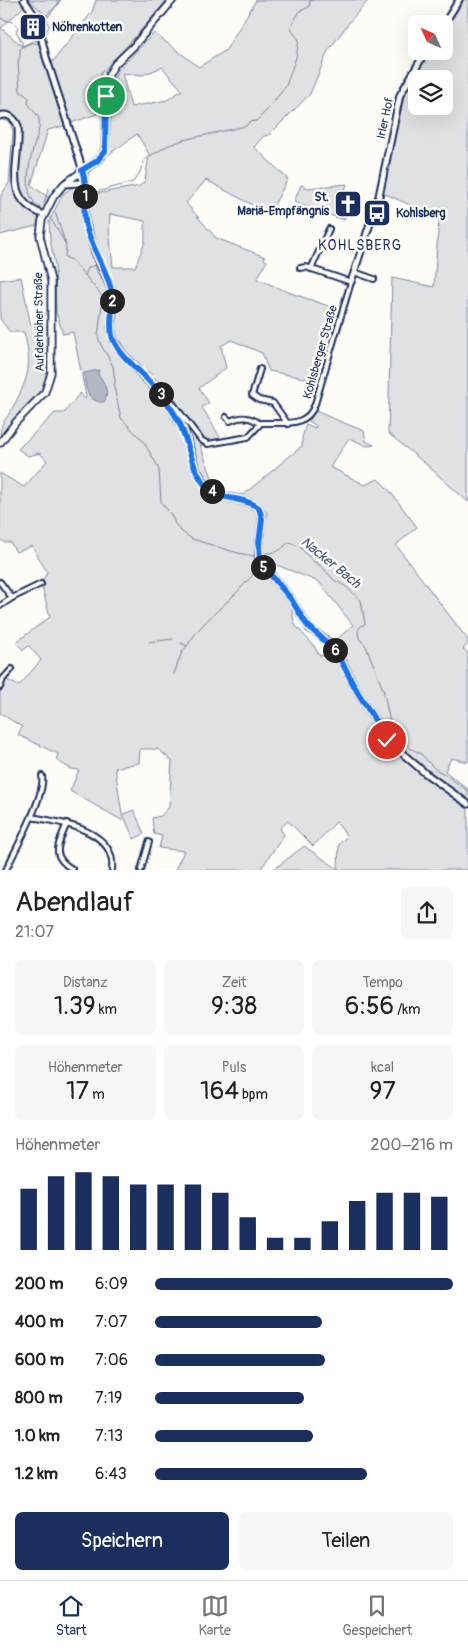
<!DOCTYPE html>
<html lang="de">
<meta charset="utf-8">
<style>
body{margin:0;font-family:Pangolin,sans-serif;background:#f6f6f6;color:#202124;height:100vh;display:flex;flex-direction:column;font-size:19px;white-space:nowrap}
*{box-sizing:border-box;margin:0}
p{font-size:16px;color:#757577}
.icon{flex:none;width:28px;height:28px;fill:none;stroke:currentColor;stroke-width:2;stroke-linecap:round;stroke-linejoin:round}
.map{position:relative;height:870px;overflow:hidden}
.sheet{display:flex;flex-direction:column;background:#fff;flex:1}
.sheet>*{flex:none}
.needle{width:32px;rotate:315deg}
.controls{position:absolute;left:408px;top:15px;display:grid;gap:10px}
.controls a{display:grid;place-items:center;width:45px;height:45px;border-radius:8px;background:#fff;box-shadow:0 5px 20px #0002;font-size:25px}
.pin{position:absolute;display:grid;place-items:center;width:42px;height:42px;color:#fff;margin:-21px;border:2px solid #fff;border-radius:50%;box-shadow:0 1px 5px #0007}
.km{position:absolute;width:25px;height:25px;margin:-12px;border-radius:50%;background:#222;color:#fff;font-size:14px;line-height:25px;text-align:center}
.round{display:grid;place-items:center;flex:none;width:52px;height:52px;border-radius:8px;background:#f6f6f6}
.head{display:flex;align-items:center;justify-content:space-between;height:85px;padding:0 15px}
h1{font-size:28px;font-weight:600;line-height:38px}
.metrics{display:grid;grid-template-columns:repeat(3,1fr);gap:8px;height:85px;padding:5px 15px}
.metrics div{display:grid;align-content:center;border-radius:8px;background:#f6f6f6;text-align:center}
.metrics b{font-size:25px;font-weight:600}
.metrics small{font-size:14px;font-weight:400}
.metrics p{font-size:14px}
.chart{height:140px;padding:10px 15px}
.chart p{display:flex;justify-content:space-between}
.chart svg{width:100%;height:90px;margin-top:5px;stroke:#1b2f5e;stroke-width:6}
.button{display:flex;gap:10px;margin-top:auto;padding:10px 15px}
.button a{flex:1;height:58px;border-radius:8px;background:#1b2f5e;color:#fff;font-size:20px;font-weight:600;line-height:58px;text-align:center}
.button a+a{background:#f6f6f6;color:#202124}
ul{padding:0 15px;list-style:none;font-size:16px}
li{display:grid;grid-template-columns:80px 60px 1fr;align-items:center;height:38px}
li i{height:12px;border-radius:6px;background:#1b2f5e}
.tabs{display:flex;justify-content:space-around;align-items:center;height:70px;border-top:1px solid #e0e0e0;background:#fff;font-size:14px;color:#757577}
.tabs a{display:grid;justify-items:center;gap:2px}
.tabs .active{color:#1b2f5e}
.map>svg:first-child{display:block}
</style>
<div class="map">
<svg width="468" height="870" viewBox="0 0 468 870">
<rect width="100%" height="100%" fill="#fdfcf7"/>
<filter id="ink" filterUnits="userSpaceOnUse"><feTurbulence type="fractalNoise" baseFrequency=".02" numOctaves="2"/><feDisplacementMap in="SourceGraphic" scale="10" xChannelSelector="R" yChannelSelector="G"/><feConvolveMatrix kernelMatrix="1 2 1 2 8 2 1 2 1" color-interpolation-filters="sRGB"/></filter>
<g filter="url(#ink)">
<g fill="#e0e1e3" stroke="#7e88a0" fill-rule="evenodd">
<path d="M0 0H61L48 17 30 1 1 28 22 46 35 40 38 41 64 126 48 130 31 185 49 198 36 226 0 235V197L9 183 13 131 10 122 0 119Z"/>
<path d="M96 0H167L137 35 101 73 97 114 71 123 50 65 92 12Z"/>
<path d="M256 0H369L351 20 328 51 310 94 269 135 264 136 254 147 288 179 269 214 206 180 186 203 216 238 265 257 264 259 267 261 257 279 291 293 340 310 319 381 269 371 262 353 231 340 221 346 226 368 199 388 209 403 202 407 221 439 212 441 204 439 175 402 177 401 174 398 154 377 126 351 121 341 111 343 118 354 156 392 158 398 173 414 199 482C210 494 223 499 238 504 246 506 251 506 257 511L258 518 254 562 259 573 262 570 290 601 295 625 314 646 319 655C340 658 346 677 355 693L359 689 334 642 353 625 319 582 262 559V545L267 512 256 503 217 492 208 484 201 475 191 442 180 417 202 445H200L215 486 224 492 243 495 302 446V438L306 424 315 428 316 426 309 421 315 411 364 431 366 441 374 445 367 446 349 438 330 467 365 485 378 479 389 490 417 527 396 545 468 640V644L463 649 468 653V762L451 758 445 771 468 789V870H273L304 846 338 869 339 844 347 836 336 822 313 846 288 821 280 828 284 835 260 870H175L184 851 159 848 162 836 154 834 152 818 161 816 169 807 172 761 158 749H140L139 763 115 768 123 821 70 791 79 770 71 769 56 760 58 754 18 735 22 727 0 713V693L5 679 19 686 41 660 29 646 23 650 16 642 50 617 41 584 47 572 32 546 16 552 10 542H3L0 538V473L24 487 47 461 40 453 28 456 18 449 55 413H64L80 393 85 399 86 396 73 332 63 334 56 312 55 265 50 240 49 221 63 194 74 186 80 185 82 188 81 214 84 230 98 274 107 270 89 225 87 216 88 195 140 186 145 181 149 154 137 134 108 155 114 79 118 70 154 33 199 67 226 50ZM162 67 182 90 167 100 131 107 122 73 143 75ZM110 214 145 221V242L135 267H113L109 229Z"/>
<path d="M462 0H468V502L428 466 388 433 392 278 434 287 439 218 381 192 400 102 404 90 429 51H444V28ZM416 79H444V106H416Z"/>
<path d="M347 184 339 207 348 210 344 220 294 202 301 185 308 188Z"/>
<path d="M21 277 31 326H49V370L45 387 0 440C0 423 3 424 11 411 28 379 33 368 24 332H10L0 319V280Z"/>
<path d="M134 810 144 834 134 839 123 814Z"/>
</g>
<path fill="#b3b8c5" stroke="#76819c" d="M99 370 98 374C104 381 110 393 104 402 87 403 85 386 84 373Z"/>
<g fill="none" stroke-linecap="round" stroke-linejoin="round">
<g stroke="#76819c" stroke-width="1">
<path d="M0 18 15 23 18 28 16 31 22 42V47L20 49V57L18 62 20 91 29 98 28 103C31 108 38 115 39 119 41 131 34 143 32 153 28 169 23 199 40 207"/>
<path d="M43 39 49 26C43 12 50 13 58 5V0"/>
<path d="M22 47 31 43H40"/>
<path d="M92 196 96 192 133 182 139 174 145 159 167 146 183 140 246 126 249 122 256 121 267 110 286 86 296 57 299 40 292 31 291 26 300 11 309 7 310 1 313 0"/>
<path d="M44 203 49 188"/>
<path d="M55 212 66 245"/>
<path d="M50 218C52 220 64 240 65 244 67 247 65 253 65 257L72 260 103 297 98 336 101 345 113 366 115 381 114 387 121 418 143 441 156 463 159 470 161 502 172 516 175 524 181 531 192 539 238 553 253 556 255 554"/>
<path d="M85 275 88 268 97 264"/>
<path d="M263 553C278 553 278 552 289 542L299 546 313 561 322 567 334 580 345 586 361 600 365 624 360 627 358 631 359 638 366 646 383 689 391 727 411 749 420 753 435 769 446 775 468 791"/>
<path d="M258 569 260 567"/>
<path d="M149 642 173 639"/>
<path d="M181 643 187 646C200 625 212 616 229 600 239 591 247 581 256 571"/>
<path d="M174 674 182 652 187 646"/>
</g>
<g stroke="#1b2f5e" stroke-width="8">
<g id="street">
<path d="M311 269 329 229"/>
<path d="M354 272 374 279"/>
<path d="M260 369 252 395 259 400 273 403 288 424"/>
<path d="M167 401H171L201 440 208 444 248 437 261 423C281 422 307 429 315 404L351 282 306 267 300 268"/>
<path d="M226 417 230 421C241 416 250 416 260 424"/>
<path d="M0 582 12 598"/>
<path d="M0 606 12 598 41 584"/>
<path d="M0 687 3 679 12 669"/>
<path d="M31 817C59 822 117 829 112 870"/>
<path d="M67 823C59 844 49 855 72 869"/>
<path d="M6 870C15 850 46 795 42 776"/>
<path d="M141 870 149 842"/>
</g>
</g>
<g stroke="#1b2f5e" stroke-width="9">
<g id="secondary">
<path d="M24 0 37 19 46 57 84 174 85 221 95 252 111 289 113 307 111 328 114 341 123 355 167 401 185 433 196 469 206 485 212 491 221 496 248 502 259 508 262 519 259 543V557L261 563 291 599 309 628 331 644 337 651 357 691 387 740 425 773 468 804"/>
<path d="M444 24 459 0"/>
<path d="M0 116C8 113 15 118 18 126 21 163 0 198 44 215"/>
<path d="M64 184 79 183 85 186"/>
<path d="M351 282 379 196 400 95 426 51"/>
</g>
</g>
<g stroke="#1b2f5e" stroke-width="9">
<path id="primary" d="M0 443 16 422 45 392 51 373V281L40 236 42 220 54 196 64 184 97 161 102 156 105 148 106 91 109 74 115 64 133 47 173 0"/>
</g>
<use href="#street" stroke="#fdfcf7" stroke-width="4"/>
<use href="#secondary" stroke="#fdfcf7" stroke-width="5"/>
<use href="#primary" stroke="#fdfcf7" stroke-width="5.5"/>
</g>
</g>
<g fill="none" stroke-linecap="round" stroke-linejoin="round" filter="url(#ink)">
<g stroke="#fff" stroke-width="10">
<path id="route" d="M106 96 105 151 97 161 82 170C89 188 81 208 86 226 92 250 108 270 112 294 114 308 108 324 113 339 119 354 133 365 144 376 157 389 168 402 177 418 189 439 190 469 207 487 222 502 244 496 259 508L262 519 259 543 260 562 291 599 307 625 336 651 357 691 387 740"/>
</g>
<use href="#route" stroke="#1a73e8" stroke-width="6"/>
</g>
<defs>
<g id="building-square" transform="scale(1.4375)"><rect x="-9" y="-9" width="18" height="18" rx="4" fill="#1b2f5e" stroke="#fdfcf7"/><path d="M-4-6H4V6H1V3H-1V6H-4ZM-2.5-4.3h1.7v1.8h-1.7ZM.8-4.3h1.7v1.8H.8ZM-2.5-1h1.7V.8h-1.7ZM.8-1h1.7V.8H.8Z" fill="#fff"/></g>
<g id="church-square" transform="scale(1.4375)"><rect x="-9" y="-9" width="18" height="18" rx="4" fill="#1b2f5e" stroke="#fdfcf7"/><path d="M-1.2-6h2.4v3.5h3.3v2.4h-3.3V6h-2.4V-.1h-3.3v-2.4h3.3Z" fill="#fff"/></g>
<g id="bus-square" transform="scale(1.4375)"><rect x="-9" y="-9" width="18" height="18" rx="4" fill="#1b2f5e" stroke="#fdfcf7"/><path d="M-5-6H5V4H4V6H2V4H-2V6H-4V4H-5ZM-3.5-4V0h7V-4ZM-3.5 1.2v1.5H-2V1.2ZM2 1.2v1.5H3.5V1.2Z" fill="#fff"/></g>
</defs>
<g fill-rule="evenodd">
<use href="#building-square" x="33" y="27"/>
<use href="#church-square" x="348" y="204"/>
<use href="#bus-square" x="377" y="213"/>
</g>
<g text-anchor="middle" stroke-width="5" stroke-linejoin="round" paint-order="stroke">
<g font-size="12" font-weight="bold" fill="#1b2f5e" stroke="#fdfcf7" text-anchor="start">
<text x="52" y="31">Nöhrenkotten</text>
<text x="329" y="201" text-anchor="end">St.<tspan x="329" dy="14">Mariä-Empfängnis</tspan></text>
<text x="396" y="217">Kohlsberg</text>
</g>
<g font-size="12" fill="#1b2f5e" stroke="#fdfcf7">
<text transform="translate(385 118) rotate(-78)" y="4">Irler Hof</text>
<text transform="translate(39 322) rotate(-91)" y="4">Aufderhöher Straße</text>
<text transform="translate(320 352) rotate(-74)" y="4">Kohlsberger Straße</text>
</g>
<g font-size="14" letter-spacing="1" fill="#1b2f5e" stroke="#fdfcf7">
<text x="360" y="250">KOHLSBERG</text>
</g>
<g font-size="14" font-style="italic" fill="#49587d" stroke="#fdfcf7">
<text transform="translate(331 562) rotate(39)" y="5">Nacker Bach</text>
</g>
</g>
</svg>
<div class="controls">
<a><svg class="needle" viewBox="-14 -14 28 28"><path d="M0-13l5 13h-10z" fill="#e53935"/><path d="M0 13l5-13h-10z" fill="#757577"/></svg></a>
<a><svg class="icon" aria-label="layers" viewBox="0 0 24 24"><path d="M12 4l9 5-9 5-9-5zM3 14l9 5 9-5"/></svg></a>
</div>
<div class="pin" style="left:106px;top:96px;background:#1e9e55"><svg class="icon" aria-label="arrive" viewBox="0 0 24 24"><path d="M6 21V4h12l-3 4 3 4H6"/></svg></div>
<div class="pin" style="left:387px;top:740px;background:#d93025"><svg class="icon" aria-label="check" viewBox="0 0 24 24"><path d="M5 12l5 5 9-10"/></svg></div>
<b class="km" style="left:85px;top:196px">1</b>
<b class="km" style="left:112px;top:301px">2</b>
<b class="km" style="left:161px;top:394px">3</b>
<b class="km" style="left:212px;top:491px">4</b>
<b class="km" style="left:263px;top:567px">5</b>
<b class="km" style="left:335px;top:650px">6</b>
</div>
<section class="sheet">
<div class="head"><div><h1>Abendlauf</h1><p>21:07</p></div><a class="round"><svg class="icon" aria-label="share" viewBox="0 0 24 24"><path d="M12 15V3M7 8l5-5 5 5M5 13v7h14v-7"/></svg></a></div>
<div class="metrics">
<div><p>Distanz</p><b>1.39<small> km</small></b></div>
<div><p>Zeit</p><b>9:38</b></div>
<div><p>Tempo</p><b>6:56<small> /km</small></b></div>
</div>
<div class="metrics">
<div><p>Höhenmeter</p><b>17<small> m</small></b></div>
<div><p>Puls</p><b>164<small> bpm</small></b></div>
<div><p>kcal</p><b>97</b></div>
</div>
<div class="chart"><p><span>Höhenmeter</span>200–216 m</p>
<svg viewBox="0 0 160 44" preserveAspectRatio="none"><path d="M5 44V14M15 44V8M25 44V6M35 44V8M45 44V12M55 44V12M65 44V12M75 44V16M85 44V28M95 44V38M105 44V38M115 44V30M125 44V20M135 44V16M145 44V16M155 44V18"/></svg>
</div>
<ul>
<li><b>200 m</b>6:09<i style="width:100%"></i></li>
<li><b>400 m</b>7:07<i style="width:56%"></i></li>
<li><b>600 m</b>7:06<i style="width:57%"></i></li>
<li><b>800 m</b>7:19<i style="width:50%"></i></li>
<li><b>1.0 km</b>7:13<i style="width:53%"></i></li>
<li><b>1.2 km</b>6:43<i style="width:71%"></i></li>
</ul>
<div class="button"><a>Speichern</a><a>Teilen</a></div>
</section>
<nav class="tabs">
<a class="active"><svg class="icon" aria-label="home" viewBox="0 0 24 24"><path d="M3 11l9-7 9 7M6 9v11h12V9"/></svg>Start</a>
<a><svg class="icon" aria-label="map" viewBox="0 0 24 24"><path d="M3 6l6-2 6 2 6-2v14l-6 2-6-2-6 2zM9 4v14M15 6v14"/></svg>Karte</a>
<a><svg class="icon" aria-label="saved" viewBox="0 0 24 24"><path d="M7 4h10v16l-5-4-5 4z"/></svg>Gespeichert</a>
</nav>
